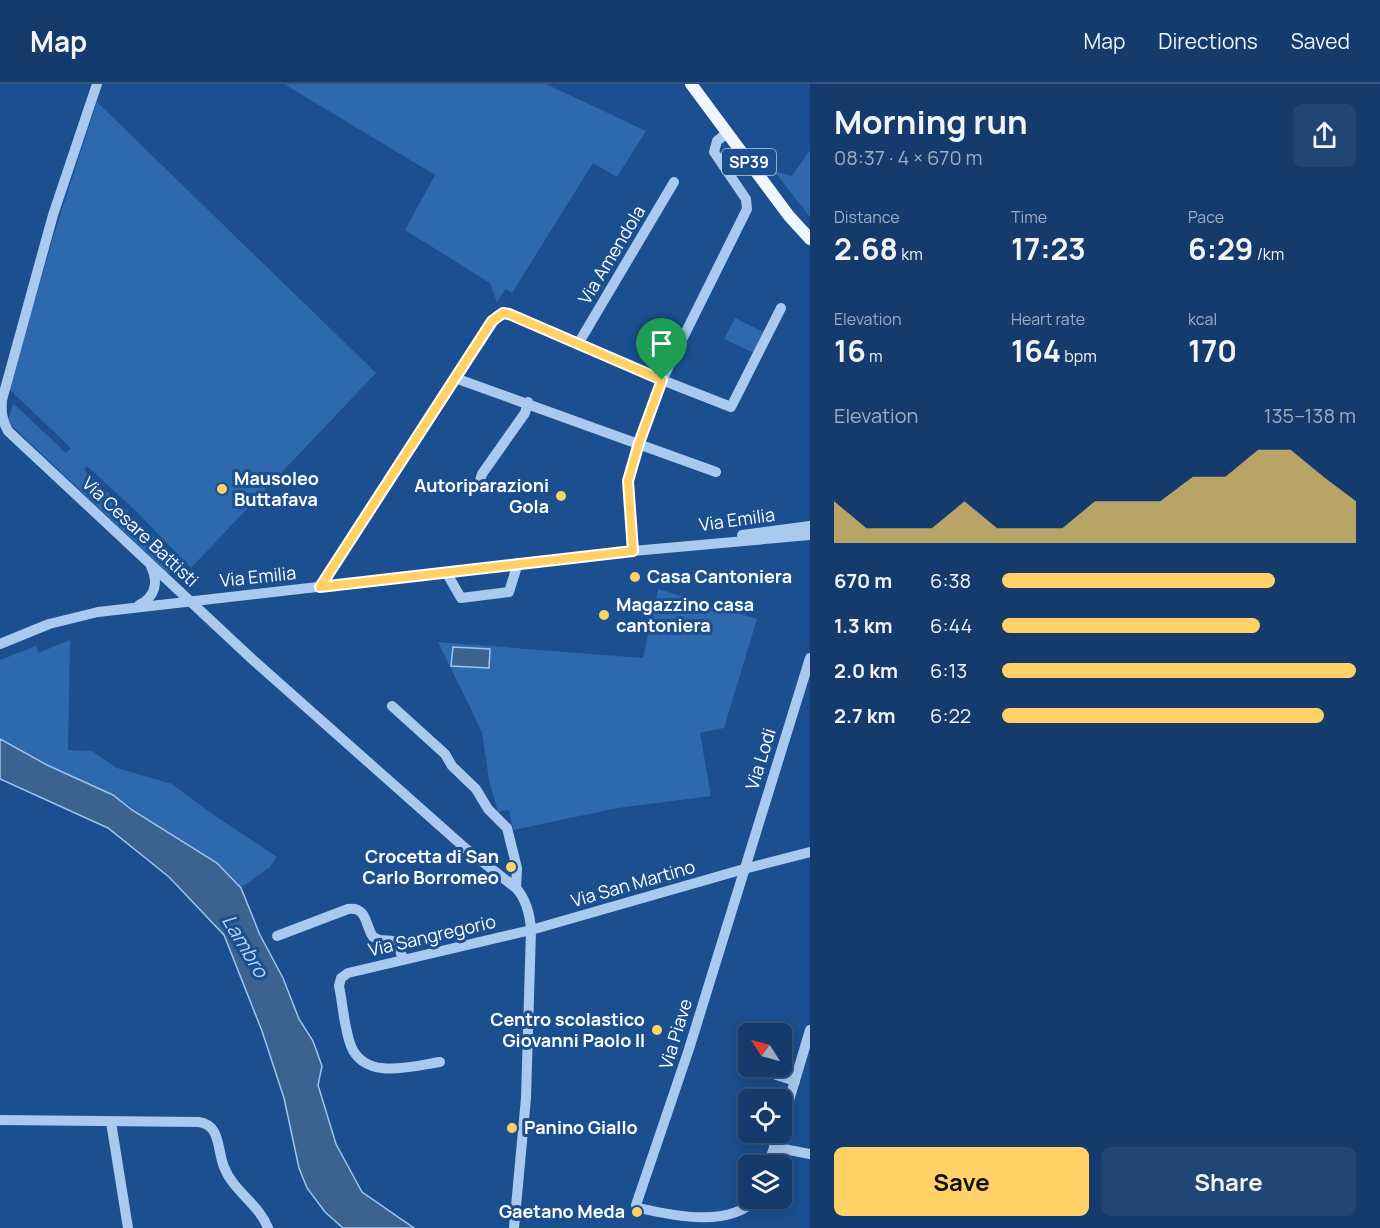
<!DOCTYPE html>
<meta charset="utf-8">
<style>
body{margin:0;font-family:Manrope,sans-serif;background:#214673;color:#f1f3f6;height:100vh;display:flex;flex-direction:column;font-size:22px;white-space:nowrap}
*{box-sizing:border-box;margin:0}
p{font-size:20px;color:#9dadc1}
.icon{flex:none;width:33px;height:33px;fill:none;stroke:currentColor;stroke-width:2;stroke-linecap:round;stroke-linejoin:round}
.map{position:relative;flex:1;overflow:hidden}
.sheet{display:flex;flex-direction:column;background:#143b6b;width:570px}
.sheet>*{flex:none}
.needle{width:39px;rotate:306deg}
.controls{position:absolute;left:738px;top:939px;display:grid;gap:12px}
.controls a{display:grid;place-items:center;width:54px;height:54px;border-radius:9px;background:#143b6b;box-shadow:0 3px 15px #0003,0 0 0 2px #33557e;font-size:30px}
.pin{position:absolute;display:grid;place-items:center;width:51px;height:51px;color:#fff;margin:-62px -26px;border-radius:50% 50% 50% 0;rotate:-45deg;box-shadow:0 0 6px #0007}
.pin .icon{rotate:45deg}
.round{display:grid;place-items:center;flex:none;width:63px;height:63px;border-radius:9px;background:#214673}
.summary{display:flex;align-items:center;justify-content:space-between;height:102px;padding:0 24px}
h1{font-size:33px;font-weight:700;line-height:45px}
.figures{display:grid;grid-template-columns:repeat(3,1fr);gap:9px;height:102px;padding:6px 24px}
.figures div{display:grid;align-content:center}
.figures b{font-size:30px;font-weight:700}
.figures small{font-size:16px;font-weight:400}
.figures p{font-size:16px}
.chart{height:168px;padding:12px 24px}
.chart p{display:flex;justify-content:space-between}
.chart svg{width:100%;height:108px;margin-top:6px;fill:#ffd166;opacity:.7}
.action{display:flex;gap:12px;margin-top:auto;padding:12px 24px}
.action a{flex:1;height:69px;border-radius:9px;background:#ffd166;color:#111;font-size:24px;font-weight:700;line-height:69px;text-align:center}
.action a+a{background:#214673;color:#f1f3f6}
ul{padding:0 24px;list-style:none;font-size:20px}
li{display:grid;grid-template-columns:96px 72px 1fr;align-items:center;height:45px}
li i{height:15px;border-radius:8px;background:#ffd166}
header{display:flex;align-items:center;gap:36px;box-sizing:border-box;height:84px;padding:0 30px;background:#143b6b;border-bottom:2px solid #33557e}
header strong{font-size:28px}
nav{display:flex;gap:33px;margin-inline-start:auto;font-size:21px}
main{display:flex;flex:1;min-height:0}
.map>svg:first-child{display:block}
</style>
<header>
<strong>Map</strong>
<nav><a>Map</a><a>Directions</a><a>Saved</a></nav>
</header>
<main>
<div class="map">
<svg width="810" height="1144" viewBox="0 0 810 1144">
<rect width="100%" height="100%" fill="#1b4f8f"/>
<g fill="#2e69ad">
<path d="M284 0H546L646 47 617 93 593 79 512 209 506 205 497 218 490 199 405 146 435 91Z"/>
<path d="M97 18 376 289 191 484 135 426 87 382 84 386 179 477 169 490 8 338 13 319 66 369 71 364 9 305 56 144Z"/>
<path d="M810 66V133L774 87 792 92Z"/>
<path d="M735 234 763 248 754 269 724 255Z"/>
<path d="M658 505 757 535 724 644 700 649 711 712 618 724 513 746 509 726 498 728 489 696 482 648 438 558 643 574Z"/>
<path d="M70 556 68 666 92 667 117 684 172 700 215 732 277 773 270 783 241 804 217 779 132 726 113 711 47 681 0 655V576L36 562 38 569Z"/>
</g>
<g fill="#3c6290" stroke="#9cc4f0" stroke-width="1.5">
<path d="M453 563 490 565 489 584 451 582Z"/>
<path d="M0 655 47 681 113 711 132 726 217 779 241 804 260 851 283 894 299 935 313 957 322 982 318 1001 336 1060 362 1108 414 1144H343L325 1128 307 1104 299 1084 284 1014 262 947 224 851 169 793 108 744 0 695Z"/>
</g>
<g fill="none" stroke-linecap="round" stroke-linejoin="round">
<g stroke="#a9c9ee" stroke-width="10">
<path d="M97 0 53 131 2 316C1 328 2 336 8 347L252 575 465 764 516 804C526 815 530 831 531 846L526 1014 514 1144"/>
<path d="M578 260 674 98"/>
<path d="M455 294 716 388"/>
<path d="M478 403 482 390 525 329 528 318"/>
<path d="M742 451 810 442"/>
<path d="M633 467 628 397 639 359 662 296 747 125 746 115 714 68 717 57 727 49"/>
<path d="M446 488 461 514 509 508 518 479"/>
<path d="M320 503 497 232 503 229H509L662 296 731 323 781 224"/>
<path d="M139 521C155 513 159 499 151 482"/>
<path d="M0 560 49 540 98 528 633 467 810 451"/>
<path d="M392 622 445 670 452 682 476 705 488 725 507 744 517 784 516 804"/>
<path d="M277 852 348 825C367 822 365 841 373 853L380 856 394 857 398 861 403 875"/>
<path d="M440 978C413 982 365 997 351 962 344 944 343 921 339 902L341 894 348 889 531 846 744 785 810 768"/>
<path d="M749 982 795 997"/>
<path d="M0 1036 199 1038C221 1041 217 1066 224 1083 233 1107 259 1120 268 1144"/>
<path d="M111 1038 128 1144"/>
<path d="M782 1040 810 946"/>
<path d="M774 1063 810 1070"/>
<path d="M768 1082 779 1048"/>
<path d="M757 1114C731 1144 674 1132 639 1124L636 1121 689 965 810 574"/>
</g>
<path stroke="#f0f6ff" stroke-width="12" d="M691 0 789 132 810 155"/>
</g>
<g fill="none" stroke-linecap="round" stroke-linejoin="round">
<g stroke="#fff" stroke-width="12">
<path id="route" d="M503 229 509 230 662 296 639 359 628 397 633 467 320 503 492 237Z"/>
</g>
<use href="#route" stroke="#ffd166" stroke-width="8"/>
</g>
<g fill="#ffd166" stroke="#1b4f8f" stroke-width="2">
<circle cx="222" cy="405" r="6"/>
<circle cx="561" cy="412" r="6"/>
<circle cx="635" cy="493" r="6"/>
<circle cx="604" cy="531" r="6"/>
<circle cx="511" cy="783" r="6"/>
<circle cx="657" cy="946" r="6"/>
<circle cx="512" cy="1044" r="6"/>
<circle cx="637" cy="1128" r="6"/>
</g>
<g text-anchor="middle" stroke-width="6" stroke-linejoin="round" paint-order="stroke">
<rect fill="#1b4f8f" stroke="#bbcadd" stroke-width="1.5" x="722" y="65" width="54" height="26" rx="4.5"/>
<g font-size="16" font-weight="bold" fill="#fff">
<text x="749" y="84">SP39</text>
</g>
<g font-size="18" fill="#fff" stroke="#1b4f8f">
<text transform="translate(612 171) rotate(-59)" y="6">Via Amendola</text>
<text transform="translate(737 436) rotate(-8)" y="6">Via Emilia</text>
<text transform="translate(140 448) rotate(43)" y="6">Via Cesare Battisti</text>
<text transform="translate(258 493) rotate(-6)" y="6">Via Emilia</text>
<text transform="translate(761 675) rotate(-73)" y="6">Via Lodi</text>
<text transform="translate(633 800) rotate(-16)" y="6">Via San Martino</text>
<text transform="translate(432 852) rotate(-13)" y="6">Via Sangregorio</text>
<text transform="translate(676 950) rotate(-73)" y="6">Via Piave</text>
</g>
<g font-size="18" font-weight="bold" fill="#fff" stroke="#1b4f8f" text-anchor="start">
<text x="234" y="401">Mausoleo<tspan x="234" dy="21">Buttafava</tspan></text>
<text x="549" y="408" text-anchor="end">Autoriparazioni<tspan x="549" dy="21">Gola</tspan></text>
<text x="647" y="499">Casa Cantoniera</text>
<text x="616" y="527">Magazzino casa<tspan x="616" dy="21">cantoniera</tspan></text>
<text x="499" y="779" text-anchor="end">Crocetta di San<tspan x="499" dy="21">Carlo Borromeo</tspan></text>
<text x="645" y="942" text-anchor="end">Centro scolastico<tspan x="645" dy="21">Giovanni Paolo II</tspan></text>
<text x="524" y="1050">Panino Giallo</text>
<text x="625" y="1134" text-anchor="end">Gaetano Meda</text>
</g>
<g font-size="20" font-style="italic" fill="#b5d3f5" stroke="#1b4f8f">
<text transform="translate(245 862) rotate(59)" y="7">Lambro</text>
</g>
</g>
</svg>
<div class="controls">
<a><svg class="needle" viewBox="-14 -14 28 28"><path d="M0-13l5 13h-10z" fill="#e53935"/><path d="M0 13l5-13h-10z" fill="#9dadc1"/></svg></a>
<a><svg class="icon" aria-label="locate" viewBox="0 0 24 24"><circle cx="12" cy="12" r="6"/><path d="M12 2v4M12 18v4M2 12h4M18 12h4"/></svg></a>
<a><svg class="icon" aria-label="layers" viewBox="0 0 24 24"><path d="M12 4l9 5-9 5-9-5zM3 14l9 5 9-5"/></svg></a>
</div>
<div class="pin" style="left:662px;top:296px;background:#1e9e55"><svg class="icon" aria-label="arrive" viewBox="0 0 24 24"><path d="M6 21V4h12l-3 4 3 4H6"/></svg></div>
</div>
<section class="sheet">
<div class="summary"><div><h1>Morning run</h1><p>08:37 · 4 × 670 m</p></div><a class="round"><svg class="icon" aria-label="share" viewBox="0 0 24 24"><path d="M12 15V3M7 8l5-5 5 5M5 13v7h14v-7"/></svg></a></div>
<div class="figures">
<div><p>Distance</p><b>2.68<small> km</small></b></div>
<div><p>Time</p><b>17:23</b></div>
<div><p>Pace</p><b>6:29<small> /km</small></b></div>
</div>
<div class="figures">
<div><p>Elevation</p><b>16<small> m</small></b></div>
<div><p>Heart rate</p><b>164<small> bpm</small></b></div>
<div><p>kcal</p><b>170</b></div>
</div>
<div class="chart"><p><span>Elevation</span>135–138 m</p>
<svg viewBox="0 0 160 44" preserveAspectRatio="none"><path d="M0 44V27L10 38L20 38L30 38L40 27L50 38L60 38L70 38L80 27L90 27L100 27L110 17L120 17L130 6L140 6L150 17L160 27V44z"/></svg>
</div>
<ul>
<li><b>670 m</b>6:38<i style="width:77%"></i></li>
<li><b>1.3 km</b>6:44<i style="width:73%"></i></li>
<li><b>2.0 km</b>6:13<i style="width:100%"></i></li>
<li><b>2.7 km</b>6:22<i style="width:91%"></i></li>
</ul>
<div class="action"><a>Save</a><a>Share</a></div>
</section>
</main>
